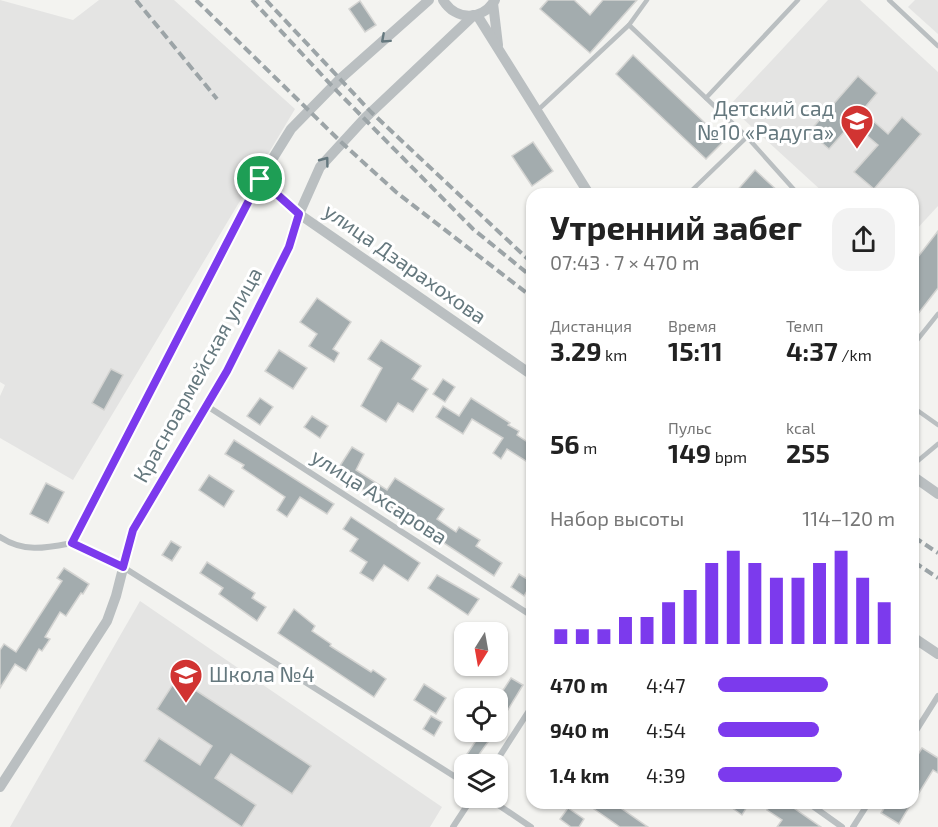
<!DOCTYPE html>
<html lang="ru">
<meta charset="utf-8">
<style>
body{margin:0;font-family:"Exo 2",sans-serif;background:#f2f2f2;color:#222;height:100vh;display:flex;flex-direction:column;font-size:22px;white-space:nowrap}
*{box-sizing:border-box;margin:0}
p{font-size:20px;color:#767676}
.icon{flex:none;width:33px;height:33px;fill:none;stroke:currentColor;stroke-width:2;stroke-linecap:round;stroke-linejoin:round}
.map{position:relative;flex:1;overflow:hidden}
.sheet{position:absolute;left:526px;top:188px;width:393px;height:621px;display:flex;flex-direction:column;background:#fff;border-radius:18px;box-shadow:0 2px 4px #0004}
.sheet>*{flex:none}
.needle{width:39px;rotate:191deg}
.tools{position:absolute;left:454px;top:622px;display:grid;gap:12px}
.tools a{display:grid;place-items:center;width:54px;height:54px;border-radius:12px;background:#fff;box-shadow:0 2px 4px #0004;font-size:30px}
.pin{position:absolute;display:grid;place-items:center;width:51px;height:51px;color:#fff;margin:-26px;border:3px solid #fff;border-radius:50%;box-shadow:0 2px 6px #0007}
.round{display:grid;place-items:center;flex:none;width:63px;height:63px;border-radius:18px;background:#f2f2f2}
.head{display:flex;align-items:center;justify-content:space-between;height:102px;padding:0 24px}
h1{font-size:33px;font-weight:700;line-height:45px}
.stats{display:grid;grid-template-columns:repeat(3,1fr);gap:9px;height:102px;padding:6px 24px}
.stats div{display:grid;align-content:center}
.stats b{font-size:26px;font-weight:700}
.stats small{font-size:16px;font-weight:400}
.stats p{font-size:16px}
.chart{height:168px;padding:12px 24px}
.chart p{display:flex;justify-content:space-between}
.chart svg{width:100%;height:108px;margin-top:6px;stroke:#7c3aed;stroke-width:6}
ul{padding:0 24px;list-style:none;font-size:20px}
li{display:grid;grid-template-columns:96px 72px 1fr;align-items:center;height:45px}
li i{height:15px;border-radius:8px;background:#7c3aed}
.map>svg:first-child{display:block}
</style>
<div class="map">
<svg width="938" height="827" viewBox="0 0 938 827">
<rect width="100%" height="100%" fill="#f3f3f0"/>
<g fill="#e4e4e3">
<path d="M0 0 73 20 99 0H174L295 109 73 480 0 438V396L5 385 0 382Z"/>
<path d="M828 0H860L938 72V206L914 232V194L824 193 729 106Z"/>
<path d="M915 0H938V34L908 7Z"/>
<path d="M140 601 442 807 430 827H10Z"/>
</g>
<g fill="#a3acae" stroke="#d4d4d2" stroke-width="1.5">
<path d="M548 0H574L590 15 603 0H637L590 53 540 9Z"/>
<path d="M360 1 376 25 365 32 349 9Z"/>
<path d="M633 55 724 141 706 159 616 74Z"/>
<path d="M858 76 877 93 862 111 888 134 902 117 921 134 874 189 854 172 878 145 852 123 829 149 809 132Z"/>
<path d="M533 142 553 171 532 186 512 156Z"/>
<path d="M755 170 781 194H734Z"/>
<path d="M938 231V288L914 319V262Z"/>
<path d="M317 298 351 322 333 349 339 353 334 362 309 346 317 334 300 322Z"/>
<path d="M381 340 421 366 412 379 428 389 413 412 398 403 386 422 361 406 382 368 368 359Z"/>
<path d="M279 350 307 368 293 389 265 371Z"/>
<path d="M111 369 123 375 104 410 92 403Z"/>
<path d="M443 379 455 387 445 402 433 394Z"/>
<path d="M260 398 273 407 260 425 247 416Z"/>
<path d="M471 398 510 423 508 425 519 431 517 435 532 445V465L507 449 501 459 493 453 503 438 472 419 463 434 436 417 443 406 459 416Z"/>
<path d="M312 416 328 426 320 438 304 427Z"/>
<path d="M234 440 334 504 327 514 300 497 287 517 277 510 285 497 242 468 244 465 225 454Z"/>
<path d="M352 447 364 454 356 470 387 490 395 478 444 509 437 519 456 532 459 527 480 540 476 546 502 563 494 576 336 472Z"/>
<path d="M209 475 234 491 224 507 199 490Z"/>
<path d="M46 483 64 492 48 523 30 514Z"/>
<path d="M351 517 420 563 408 581 384 565 373 581 360 573 367 562 350 551 358 539 343 529Z"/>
<path d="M171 541 181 547 172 561 162 555Z"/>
<path d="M207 562 255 593 252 598 266 607 257 621 219 594 223 588 200 573Z"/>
<path d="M64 568 89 584 83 594 81 593 66 616 60 612 45 637 50 639 42 651 39 649 26 671 15 664 0 688V650L4 644 16 652 62 581 57 578Z"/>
<path d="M519 574 532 582 524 596 511 587Z"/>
<path d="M437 575 479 599 468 615 428 588Z"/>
<path d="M294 609 315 626 312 631 331 644 330 646 371 672 373 670 386 679 374 697 278 633Z"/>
<path d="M177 678 311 766 292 794 231 754 215 778 256 805 242 827 144 761 159 738 200 765 212 746 157 709Z"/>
<path d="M511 678 523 685 498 726V698Z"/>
<path d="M424 684 446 698 436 714 414 700Z"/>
<path d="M431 716 442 722 434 736 423 729Z"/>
<path d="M479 736 488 742 473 763 465 757Z"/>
<path d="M922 748 938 758V773L933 770 914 801V761Z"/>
<path d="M584 802H612L648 827H620Z"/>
<path d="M724 802H750L742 815Z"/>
<path d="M772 802H785L821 827H777L782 820 767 810Z"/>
<path d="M888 802H912L899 824 881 813Z"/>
<path d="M568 808 584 819 579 827H571L560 819Z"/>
</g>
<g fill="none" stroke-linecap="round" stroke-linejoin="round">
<g stroke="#babfc1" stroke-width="4.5">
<path d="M889 0 938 46"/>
<path d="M629 25 647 0"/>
<path d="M706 98 798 0"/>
<path d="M538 110 629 25 747 137"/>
<path d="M688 194 747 137 798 194"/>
<path d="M914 344 938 314"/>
<path d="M914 408 938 425"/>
<path d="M914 464 938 444"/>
</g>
<g stroke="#babfc1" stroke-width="6">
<path d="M207 406 532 616"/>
<path d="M0 537C24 553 46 548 72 543"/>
<path d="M123 567 465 783"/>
<path d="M914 734 938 696"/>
<path d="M494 765 532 706"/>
<path d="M488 798 531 827"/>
<path d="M807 802 842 827"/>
<path d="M453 827 472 798"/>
<path d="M853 827 869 802"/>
</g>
<g stroke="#babfc1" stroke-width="10">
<path d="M443 0C456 21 482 21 495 0"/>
<path d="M493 3 498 45"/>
<path d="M477 15 589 194"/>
<path d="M260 179 299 214 532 375"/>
<path d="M914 477 938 494"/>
<path d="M123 567 72 543 260 179 291 129 340 79 429 0"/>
<path d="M914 638 938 654"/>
<path d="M0 787 107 621 116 596 133 529 227 371 289 247 299 214 320 167 365 118 474 15"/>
</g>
<g stroke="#9ca4a7" stroke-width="4" stroke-dasharray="9 4.5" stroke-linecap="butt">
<path d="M136 0 217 99"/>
<path d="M196 0 341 142 396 192 532 297"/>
<path d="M252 0 333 87 473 229 532 277"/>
<path d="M266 0 371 112 532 263"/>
<path d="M914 537 938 553"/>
<path d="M914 562 938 578"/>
</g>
</g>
<defs><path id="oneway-chevron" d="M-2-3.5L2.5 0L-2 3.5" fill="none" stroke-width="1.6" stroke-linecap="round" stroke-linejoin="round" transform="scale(1.5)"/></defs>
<g stroke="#65787e">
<use href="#oneway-chevron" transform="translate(385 39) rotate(138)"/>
<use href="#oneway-chevron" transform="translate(325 161) rotate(-53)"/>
</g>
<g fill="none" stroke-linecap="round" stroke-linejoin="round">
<g stroke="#fff" stroke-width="12">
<path id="route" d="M260 179 299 214 289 247 227 371 133 530 123 567 72 543Z"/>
</g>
<use href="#route" stroke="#7c3aed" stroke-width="8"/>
</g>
<defs>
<g id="school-pin" transform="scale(1.725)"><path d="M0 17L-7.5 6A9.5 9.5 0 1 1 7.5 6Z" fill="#d13432" stroke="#fff"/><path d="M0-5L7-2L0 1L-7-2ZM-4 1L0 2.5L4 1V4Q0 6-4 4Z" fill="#fff"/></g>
</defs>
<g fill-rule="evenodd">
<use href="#school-pin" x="857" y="121"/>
<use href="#school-pin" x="186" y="675"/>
</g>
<g text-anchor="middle" stroke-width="6" stroke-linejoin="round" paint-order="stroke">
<g font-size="21" fill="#65787e" stroke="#fff" text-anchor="end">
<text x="834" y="116">Детский сад<tspan x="834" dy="24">№10 «Радуга»</tspan></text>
<text x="209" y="682" text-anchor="start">Школа №4</text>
</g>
<g font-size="21" fill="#65787e" stroke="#fff">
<text transform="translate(405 264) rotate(35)" y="7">улица Дзарахохова</text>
<text transform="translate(198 375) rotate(-61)" y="7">Красноармейская улица</text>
<text transform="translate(379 497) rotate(33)" y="7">улица Ахсарова</text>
</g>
</g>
</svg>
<div class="tools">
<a><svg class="needle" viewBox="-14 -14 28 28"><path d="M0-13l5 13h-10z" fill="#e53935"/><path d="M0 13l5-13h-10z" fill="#767676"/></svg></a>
<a><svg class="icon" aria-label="locate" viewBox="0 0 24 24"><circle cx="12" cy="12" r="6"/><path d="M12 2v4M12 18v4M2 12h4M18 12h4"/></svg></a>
<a><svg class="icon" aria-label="layers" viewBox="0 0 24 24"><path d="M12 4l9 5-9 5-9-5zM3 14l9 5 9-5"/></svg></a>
</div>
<div class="pin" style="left:260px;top:179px;background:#1e9e55"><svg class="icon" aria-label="arrive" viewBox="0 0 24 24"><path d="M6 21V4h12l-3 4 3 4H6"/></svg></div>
<section class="sheet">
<div class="head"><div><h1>Утренний забег</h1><p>07:43 · 7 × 470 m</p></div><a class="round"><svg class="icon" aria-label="share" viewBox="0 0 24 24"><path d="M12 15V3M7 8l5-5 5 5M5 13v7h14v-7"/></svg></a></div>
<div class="stats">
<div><p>Дистанция</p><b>3.29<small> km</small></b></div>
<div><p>Время</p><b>15:11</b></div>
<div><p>Темп</p><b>4:37<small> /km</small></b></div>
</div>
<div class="stats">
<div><b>56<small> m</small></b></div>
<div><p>Пульс</p><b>149<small> bpm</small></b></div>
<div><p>kcal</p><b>255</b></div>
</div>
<div class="chart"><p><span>Набор высоты</span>114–120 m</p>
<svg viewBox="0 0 160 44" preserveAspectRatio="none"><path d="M5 44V38M15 44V38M25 44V38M35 44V33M45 44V33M55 44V27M65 44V22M75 44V11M85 44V6M95 44V11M105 44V17M115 44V17M125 44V11M135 44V6M145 44V17M155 44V27"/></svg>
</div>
<ul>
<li><b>470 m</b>4:47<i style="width:62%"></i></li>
<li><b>940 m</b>4:54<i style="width:57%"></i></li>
<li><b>1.4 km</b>4:39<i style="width:70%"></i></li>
</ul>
</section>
</div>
